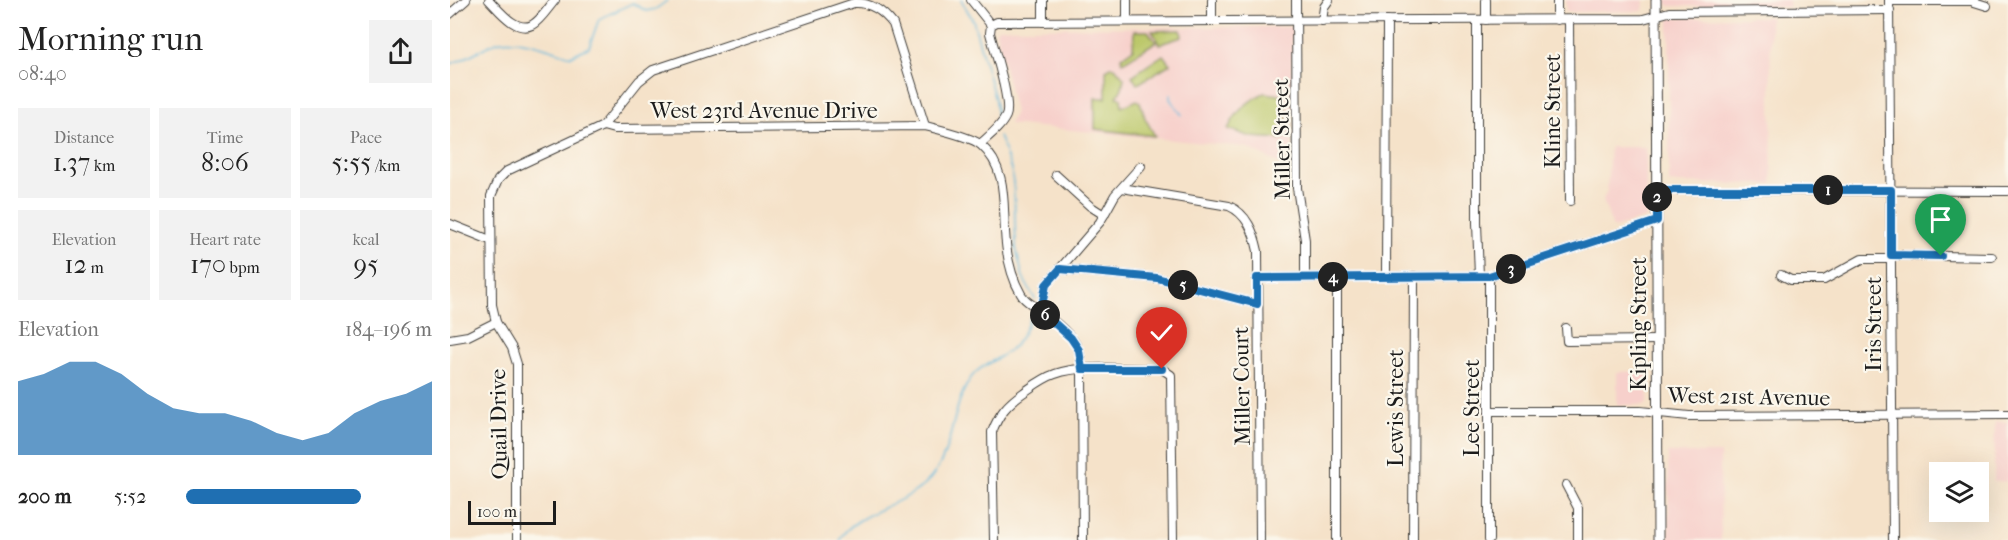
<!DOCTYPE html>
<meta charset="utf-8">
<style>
body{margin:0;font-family:"IM FELL French Canon",serif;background:#f2f2f2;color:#222;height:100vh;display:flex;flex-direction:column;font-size:22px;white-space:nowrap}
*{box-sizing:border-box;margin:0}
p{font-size:20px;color:#767676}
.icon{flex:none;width:33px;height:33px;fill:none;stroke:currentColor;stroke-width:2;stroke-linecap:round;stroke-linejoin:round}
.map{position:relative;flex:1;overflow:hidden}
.panel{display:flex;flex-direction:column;background:#fff;width:450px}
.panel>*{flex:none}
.buttons{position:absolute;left:1479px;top:462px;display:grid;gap:12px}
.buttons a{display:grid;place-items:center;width:60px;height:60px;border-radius:0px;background:#fff;box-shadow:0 6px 24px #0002;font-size:30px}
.scale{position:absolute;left:18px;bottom:15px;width:88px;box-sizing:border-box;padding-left:6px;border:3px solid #1c1c1c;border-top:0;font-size:16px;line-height:21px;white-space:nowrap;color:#1c1c1c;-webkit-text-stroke:4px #fbf7ec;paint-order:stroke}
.pin{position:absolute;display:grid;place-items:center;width:51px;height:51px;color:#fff;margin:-62px -26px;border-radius:50% 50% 50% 0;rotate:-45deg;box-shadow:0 0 6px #0007}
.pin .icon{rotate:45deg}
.km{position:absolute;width:30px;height:30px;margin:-15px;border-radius:50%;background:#222;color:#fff;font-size:16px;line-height:30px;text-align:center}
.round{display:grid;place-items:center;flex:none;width:63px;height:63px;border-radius:0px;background:#f2f2f2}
.head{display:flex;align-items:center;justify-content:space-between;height:102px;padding:0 18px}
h1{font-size:33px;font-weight:600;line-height:45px}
.figures{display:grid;grid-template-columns:repeat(3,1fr);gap:9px;height:102px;padding:6px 18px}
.figures div{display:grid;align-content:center;border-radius:0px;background:#f2f2f2;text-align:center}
.figures b{font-size:26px;font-weight:600}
.figures small{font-size:16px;font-weight:400}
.figures p{font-size:16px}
.chart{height:168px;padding:12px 18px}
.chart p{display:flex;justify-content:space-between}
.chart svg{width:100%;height:108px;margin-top:6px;fill:#1f6fb2;opacity:.7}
ul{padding:0 18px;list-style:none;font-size:20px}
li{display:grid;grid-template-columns:96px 72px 1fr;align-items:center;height:45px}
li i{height:15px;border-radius:8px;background:#1f6fb2}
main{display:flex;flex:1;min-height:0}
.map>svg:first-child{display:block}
</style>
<main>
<section class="panel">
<div class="head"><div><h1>Morning run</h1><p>08:40</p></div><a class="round"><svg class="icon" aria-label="share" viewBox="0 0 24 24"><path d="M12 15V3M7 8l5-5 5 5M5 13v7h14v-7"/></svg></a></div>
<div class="figures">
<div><p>Distance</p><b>1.37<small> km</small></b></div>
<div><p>Time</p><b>8:06</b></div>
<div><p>Pace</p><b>5:55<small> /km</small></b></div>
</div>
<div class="figures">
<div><p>Elevation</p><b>12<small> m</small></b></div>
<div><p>Heart rate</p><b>170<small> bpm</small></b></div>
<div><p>kcal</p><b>95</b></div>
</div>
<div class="chart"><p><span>Elevation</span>184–196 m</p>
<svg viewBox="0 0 160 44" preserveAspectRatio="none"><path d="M0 44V14L10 11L20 6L30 6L40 11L50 19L60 25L70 27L80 27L90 30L100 35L110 38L120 35L130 27L140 22L150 19L160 14V44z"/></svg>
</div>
<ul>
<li><b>200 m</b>5:52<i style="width:71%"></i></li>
</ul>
</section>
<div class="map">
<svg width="1558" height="540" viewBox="0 0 1558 540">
<rect width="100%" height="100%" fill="#fbf7ec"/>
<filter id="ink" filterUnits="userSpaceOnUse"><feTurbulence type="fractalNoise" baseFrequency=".0167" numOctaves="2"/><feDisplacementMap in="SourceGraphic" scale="12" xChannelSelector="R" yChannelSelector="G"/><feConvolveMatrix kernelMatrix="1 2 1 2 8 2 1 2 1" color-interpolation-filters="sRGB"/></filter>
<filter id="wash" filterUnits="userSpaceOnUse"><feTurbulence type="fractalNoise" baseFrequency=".008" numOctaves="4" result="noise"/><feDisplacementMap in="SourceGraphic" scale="24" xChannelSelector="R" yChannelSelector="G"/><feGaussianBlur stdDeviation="1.35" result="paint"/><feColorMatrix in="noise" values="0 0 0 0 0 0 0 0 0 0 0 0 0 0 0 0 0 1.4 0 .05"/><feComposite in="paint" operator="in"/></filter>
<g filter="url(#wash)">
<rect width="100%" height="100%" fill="#f5e2c9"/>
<g fill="#f7d0cb">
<path d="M1116 0H1194L1193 11 1116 12Z"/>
<path d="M1217 0H1339V7L1220 6 1217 4Z"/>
<path d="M1320 17 1322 184 1219 183V18Z"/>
<path d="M842 27V170L796 147 559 124 565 112 546 31 548 28Z"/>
<path d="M1160 147H1196V218L1163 228 1153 200 1157 191Z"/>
<path d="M1195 371 1197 374 1198 401 1194 405H1167V372Z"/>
<path d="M1545 422H1558V481L1544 482Z"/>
<path d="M1218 453H1270L1271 540H1219Z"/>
</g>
<g fill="#bbc769" stroke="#6c7242" stroke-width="1.5">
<path d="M731 30 732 37 710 44 702 31Z"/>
<path d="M684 31H698L706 42 673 62 671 58 683 49Z"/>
<path d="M713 55 720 64 688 84 682 76Z"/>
<path d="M661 67H665L674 78 672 88 667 97 671 98 672 107 687 100 690 102 695 118 705 136 645 129V98H656V70Z"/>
<path d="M814 93 831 95 836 106 837 134 832 139 801 137 778 129C787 111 796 102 814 93Z"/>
</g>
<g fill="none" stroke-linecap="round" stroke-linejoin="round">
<g stroke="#5fb7dc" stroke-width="1.5">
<path d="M511 0 523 20 545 100 547 118"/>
<path d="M0 64C17 59 31 48 47 42 67 36 102 50 121 56L139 47 149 19 183 3 196 11 206 9 218 0"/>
<path d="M721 94 720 99 732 115"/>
<path d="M549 136 561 169 564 189 566 248 573 278 585 299"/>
<path d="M390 540C398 518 447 505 466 491 506 465 497 416 519 381 528 365 549 360 562 348 572 339 578 324 582 312"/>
</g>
</g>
</g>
<g filter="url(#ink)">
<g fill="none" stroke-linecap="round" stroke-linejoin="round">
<g stroke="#3d3a36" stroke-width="10">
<g id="minor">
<path d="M39 0C49 10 66 33 82 25 91 20 98 8 105 0"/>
<path d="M521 0 541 25"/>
<path d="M593 0V22"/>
<path d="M762 0V21"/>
<path d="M846 0 847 188 855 240V277"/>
<path d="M1107 0V20"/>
<path d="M1439 0 1443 540"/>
<path d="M1439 1H1521L1537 6"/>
<path d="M0 14 16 0"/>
<path d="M1027 20V223L1029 276"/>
<path d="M1036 20V0"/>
<path d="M1119 20 1120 201"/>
<path d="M677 21V0"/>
<path d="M872 21 874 7 879 0"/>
<path d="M153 126 164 129 475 126C487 129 522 137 531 145 557 168 553 201 555 231 556 252 560 275 571 294 575 302 584 305 591 311 604 321 624 336 629 351 631 356 631 364 632 369L633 540"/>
<path d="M530 144C539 136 551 127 556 116 562 103 544 49 540 33L541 25 547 22 1193 19 1219 12 1440 10"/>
<path d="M606 175 640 206 654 215"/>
<path d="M672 188 779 206C797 214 804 232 808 251L810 540"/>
<path d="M1207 190 1558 191"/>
<path d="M0 224 40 240"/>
<path d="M1441 255 1542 257"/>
<path d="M610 269 707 278 807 304"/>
<path d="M1331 275 1341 280H1374L1412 259H1441"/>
<path d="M936 276 937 20"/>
<path d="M1039 276V540"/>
<path d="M807 278 1039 276 1207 221"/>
<path d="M887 278V540"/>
<path d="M591 311 596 285 650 222 665 195 691 166"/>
<path d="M1116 328 1117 341 1207 340"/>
<path d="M0 339 18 336 46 322"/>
<path d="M1039 411H1190L1239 416 1558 414"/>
<path d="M1116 485 1128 508V540"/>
<path d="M67 540V364L62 348 46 322 42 305 41 196 48 180 57 171 153 126 189 81 203 70 404 3C421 2 433 11 443 24L475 126"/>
<path d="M544 540 542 432C549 414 557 404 573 393 583 386 593 378 605 374 631 364 682 369 712 369L721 375 723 540"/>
<path d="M963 540 964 276"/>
</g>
</g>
<g stroke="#3d3a36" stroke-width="11">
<path id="major" d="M1206 0 1208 540"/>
</g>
<use href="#minor" stroke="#fff" stroke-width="8"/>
<use href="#major" stroke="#fff" stroke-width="9"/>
</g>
</g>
<g fill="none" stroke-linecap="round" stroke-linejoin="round" filter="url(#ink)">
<g stroke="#fff" stroke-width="12">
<path id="route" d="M712 369H632L629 350 621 338 591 311 596 285 610 269 707 278 807 304V278L1039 276 1207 221V190H1441V255L1491 256"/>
</g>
<use href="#route" stroke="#1f6fb2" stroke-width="8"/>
</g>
<g text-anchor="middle" stroke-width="4.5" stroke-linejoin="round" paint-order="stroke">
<g font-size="22" fill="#1c1c1c" stroke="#fbf7ec">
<text x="314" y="118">West 23rd Avenue Drive</text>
<text transform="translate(1102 111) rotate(-90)" y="8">Kline Street</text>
<text transform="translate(831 139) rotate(-91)" y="8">Miller Street</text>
<text transform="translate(1188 324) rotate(-90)" y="8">Kipling Street</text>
<text transform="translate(1423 324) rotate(-90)" y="8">Iris Street</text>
<text transform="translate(791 386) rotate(-91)" y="8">Miller Court</text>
<text transform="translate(1299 396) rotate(1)" y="8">West 21st Avenue</text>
<text transform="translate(945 408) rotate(-90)" y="8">Lewis Street</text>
<text transform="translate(1021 408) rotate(-90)" y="8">Lee Street</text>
<text transform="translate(48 424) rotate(-91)" y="8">Quail Drive</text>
</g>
</g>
</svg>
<div class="buttons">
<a><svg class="icon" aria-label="layers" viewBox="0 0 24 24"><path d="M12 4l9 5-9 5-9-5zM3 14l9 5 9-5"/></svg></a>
</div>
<div class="scale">100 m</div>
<div class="pin" style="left:1491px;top:256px;background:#1e9e55"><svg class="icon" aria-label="arrive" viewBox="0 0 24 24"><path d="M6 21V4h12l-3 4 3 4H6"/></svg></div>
<div class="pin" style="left:712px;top:369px;background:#d93025"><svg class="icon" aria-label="check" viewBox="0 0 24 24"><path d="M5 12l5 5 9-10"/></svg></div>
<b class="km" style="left:1378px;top:190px">1</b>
<b class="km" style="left:1207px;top:197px">2</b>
<b class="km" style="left:1061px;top:269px">3</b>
<b class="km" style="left:883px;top:277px">4</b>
<b class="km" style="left:733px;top:285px">5</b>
<b class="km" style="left:595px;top:315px">6</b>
</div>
</main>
